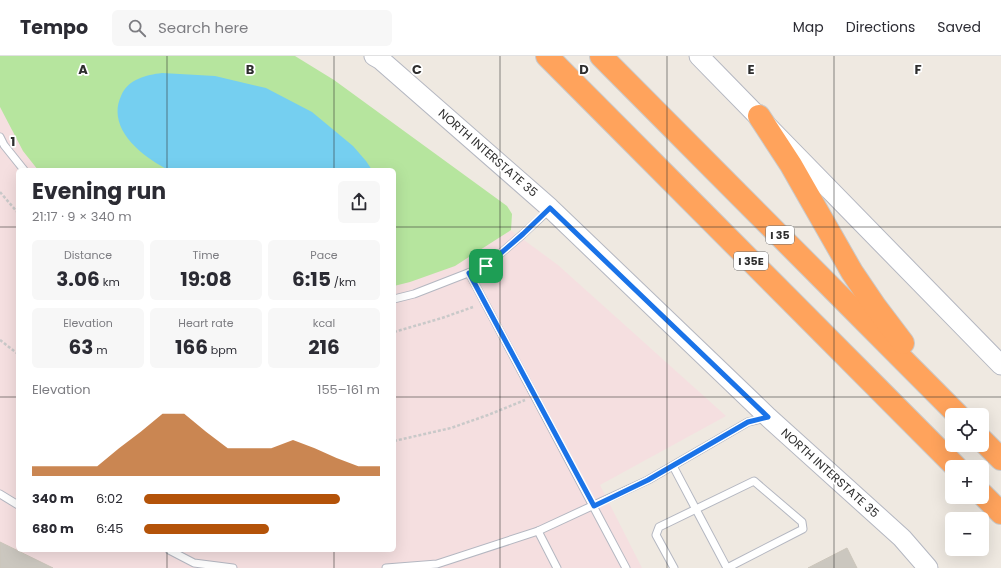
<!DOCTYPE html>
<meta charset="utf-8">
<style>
body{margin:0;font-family:Poppins,sans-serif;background:#f7f7f7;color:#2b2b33;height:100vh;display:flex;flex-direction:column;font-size:15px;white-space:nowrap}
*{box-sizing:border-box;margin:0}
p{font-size:13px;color:#7c7c81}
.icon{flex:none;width:22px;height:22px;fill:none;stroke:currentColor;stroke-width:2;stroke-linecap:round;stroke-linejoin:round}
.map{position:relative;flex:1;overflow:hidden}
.drawer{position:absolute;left:16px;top:112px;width:380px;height:384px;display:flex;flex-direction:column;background:#fff;border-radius:6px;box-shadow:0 4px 16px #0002}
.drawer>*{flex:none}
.fabs{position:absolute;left:945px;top:352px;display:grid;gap:8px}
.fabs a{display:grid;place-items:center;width:44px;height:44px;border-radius:6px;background:#fff;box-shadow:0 4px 16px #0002;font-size:20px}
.pin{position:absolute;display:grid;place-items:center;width:34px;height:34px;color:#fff;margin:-17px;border-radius:8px;box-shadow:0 2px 6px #0006}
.round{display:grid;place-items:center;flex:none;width:42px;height:42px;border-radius:6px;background:#f7f7f7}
.summary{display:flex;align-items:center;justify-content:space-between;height:68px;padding:0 16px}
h1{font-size:22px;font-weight:700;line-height:30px}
.figures{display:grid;grid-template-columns:repeat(3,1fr);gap:6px;height:68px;padding:4px 16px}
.figures div{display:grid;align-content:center;border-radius:6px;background:#f7f7f7;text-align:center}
.figures b{font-size:20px;font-weight:700}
.figures small{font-size:11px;font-weight:400}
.figures p{font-size:11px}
.chart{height:112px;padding:8px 16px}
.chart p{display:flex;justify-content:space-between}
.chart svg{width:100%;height:72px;margin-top:4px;fill:#b45309;opacity:.7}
ul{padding:0 16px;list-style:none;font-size:13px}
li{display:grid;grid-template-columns:64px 48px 1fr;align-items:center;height:30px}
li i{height:10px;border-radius:5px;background:#b45309}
header{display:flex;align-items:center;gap:24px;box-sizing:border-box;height:56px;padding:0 20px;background:#fff;border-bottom:1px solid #e1e1e2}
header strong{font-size:19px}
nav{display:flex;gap:22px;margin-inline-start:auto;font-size:14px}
.search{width:280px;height:36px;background:#f7f7f7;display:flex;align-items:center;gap:10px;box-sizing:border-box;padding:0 14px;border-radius:6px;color:#7c7c81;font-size:15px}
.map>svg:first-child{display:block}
</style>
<header>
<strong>Tempo</strong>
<div class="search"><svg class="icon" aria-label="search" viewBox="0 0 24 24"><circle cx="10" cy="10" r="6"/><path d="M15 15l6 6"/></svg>Search here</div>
<nav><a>Map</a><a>Directions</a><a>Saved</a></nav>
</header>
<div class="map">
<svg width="1001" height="512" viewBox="0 0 1001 512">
<rect width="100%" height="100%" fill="#efe9e1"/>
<path fill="#f5dfe0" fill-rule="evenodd" d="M0 24 399 92 558 209 726 360 600 429 642 512H0ZM18 114H394V494H18Z"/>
<path fill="#b6e59e" d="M0 0H295L334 24 507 150 512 158 511 174 455 210 410 226 394 230V114H38L23 95 0 51Z"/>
<path fill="#75cff0" d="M162 17 215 20 266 32 312 56 353 90 366 105 372 114H169C143 101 106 73 121 40 128 23 146 19 162 17Z"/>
<g fill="#cbc7bf" stroke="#cbc5ba">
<path d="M0 486 53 512H0Z"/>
<path d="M847 492 857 512H808Z"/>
</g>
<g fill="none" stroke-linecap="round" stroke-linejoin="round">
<g stroke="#b4b7c1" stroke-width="9">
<g id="service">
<path d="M0 81 4 89 24 114"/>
<path d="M469 217 626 512"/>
<path d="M394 243 414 238 486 210 523 178 550 153"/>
<path d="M673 410 727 512"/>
<path d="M0 438 18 449"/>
<path d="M538 475 557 512"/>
<path d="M169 494 194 507 233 512"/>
<path d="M386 512 437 508 538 475 648 424 748 366 766 362"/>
<path d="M674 512 656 479 659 471 754 425 802 466 803 473 727 512"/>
</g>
</g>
<g stroke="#b4b7c1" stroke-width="21">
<g id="secondary">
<path d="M374 0 381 4 550 152 768 361 902 482 928 512"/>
<path d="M699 0 1001 309"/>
</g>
</g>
<g stroke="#c9c9c9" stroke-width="24">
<g id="motorway">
<path d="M547 0 956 411"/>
<path d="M601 0 958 359"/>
<path d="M759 60 791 109 852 216 875 250 903 287"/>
<path d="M982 384 1001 403"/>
<path d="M982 438 1001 457"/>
</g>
</g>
<g stroke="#c9c9c9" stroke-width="2.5" stroke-dasharray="3 2" stroke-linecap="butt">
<path d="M0 136 18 157"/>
<path d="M394 276 442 262 473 251"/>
<path d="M0 284 18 298"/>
<path d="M394 385 451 372 488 359 525 344"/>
</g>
<use href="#service" stroke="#fff" stroke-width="7"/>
<use href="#secondary" stroke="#fff" stroke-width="19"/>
<use href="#motorway" stroke="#ffa35c" stroke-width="22"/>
</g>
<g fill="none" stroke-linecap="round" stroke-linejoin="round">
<g stroke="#fff" stroke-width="8">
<path id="route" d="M550 152 768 361 748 366 648 424 594 450 469 217 486 210 523 178Z"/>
</g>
<use href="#route" stroke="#1a73e8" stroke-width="5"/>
</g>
<path fill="none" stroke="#2e2e2e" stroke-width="1" stroke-opacity="0.55" d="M167 0V114M334 0V114M500 0V512M667 0V512M834 0V512M0 171H18M394 171H1001M0 341H18M394 341H1001M167 494V512M334 494V512"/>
<g text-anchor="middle" stroke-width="3.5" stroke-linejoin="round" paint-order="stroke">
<g fill="#fff" stroke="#6d6d6d" stroke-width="1">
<rect x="766" y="170" width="28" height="18" rx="3"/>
<rect x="734" y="196" width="34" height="18" rx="3"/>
</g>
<g font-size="11" font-weight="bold" fill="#2e2e2e">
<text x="780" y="183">I 35</text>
<text x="751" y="209">I 35E</text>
</g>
<g font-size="12" fill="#2e2e2e" stroke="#fff">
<text transform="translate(488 97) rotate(41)" y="4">NORTH INTERSTATE 35</text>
<text transform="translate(830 417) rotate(42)" y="4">NORTH INTERSTATE 35</text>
</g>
</g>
<g font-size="13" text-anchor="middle" font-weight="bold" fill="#2e2e2e" stroke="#fff" stroke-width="3.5" stroke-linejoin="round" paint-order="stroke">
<text x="83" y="18">A</text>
<text x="250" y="18">B</text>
<text x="417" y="18">C</text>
<text x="584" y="18">D</text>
<text x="751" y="18">E</text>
<text x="918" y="18">F</text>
<text x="13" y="90">1</text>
</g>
</svg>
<div class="fabs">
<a><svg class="icon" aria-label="locate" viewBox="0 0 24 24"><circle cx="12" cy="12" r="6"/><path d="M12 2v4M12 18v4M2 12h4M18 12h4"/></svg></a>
<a>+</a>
<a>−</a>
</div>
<div class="pin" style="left:486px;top:210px;background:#1e9e55"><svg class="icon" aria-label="arrive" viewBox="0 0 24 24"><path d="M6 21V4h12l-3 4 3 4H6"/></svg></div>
<section class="drawer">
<div class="summary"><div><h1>Evening run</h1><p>21:17 · 9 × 340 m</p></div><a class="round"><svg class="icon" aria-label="share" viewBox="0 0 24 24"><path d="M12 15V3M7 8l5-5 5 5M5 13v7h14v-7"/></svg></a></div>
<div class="figures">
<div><p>Distance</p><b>3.06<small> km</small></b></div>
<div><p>Time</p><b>19:08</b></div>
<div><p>Pace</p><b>6:15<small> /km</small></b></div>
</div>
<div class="figures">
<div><p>Elevation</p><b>63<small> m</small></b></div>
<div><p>Heart rate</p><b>166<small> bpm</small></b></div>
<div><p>kcal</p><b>216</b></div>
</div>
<div class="chart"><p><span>Elevation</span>155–161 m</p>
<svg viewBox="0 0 160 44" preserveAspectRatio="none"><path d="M0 44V38L10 38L20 38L30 38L40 27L50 17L60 6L70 6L80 17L90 27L100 27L110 27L120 22L130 27L140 33L150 38L160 38V44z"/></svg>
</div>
<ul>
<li><b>340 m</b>6:02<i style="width:83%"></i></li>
<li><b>680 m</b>6:45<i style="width:53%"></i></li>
</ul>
</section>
</div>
